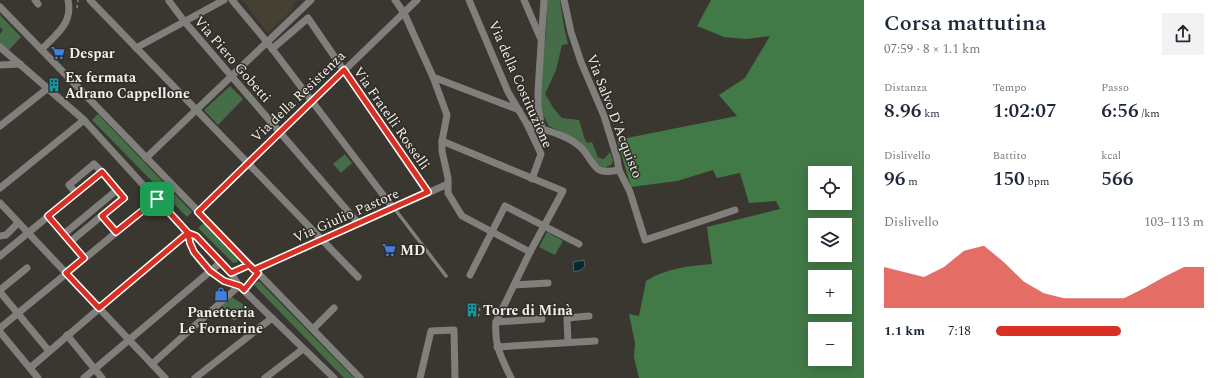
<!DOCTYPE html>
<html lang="it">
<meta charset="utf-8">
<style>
body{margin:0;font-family:Spectral,serif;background:#f2f2f3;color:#1f2937;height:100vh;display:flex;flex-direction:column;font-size:15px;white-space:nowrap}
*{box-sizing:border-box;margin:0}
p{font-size:13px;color:#747a83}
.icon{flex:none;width:22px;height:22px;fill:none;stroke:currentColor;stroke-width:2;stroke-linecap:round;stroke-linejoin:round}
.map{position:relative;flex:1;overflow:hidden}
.sheet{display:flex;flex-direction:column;background:#fff;width:360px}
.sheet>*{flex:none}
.buttons{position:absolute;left:808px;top:166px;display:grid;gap:8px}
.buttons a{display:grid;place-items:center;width:44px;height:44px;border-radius:0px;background:#fff;box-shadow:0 2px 10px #0003;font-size:20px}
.pin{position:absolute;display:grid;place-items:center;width:34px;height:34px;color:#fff;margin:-17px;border-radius:8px;box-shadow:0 2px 6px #0006}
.round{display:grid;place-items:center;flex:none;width:42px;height:42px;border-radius:0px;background:#f2f2f3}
.headline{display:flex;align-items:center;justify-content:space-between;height:68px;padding:0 20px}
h1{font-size:22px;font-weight:600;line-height:30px}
.metrics{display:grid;grid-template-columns:repeat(3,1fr);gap:6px;height:68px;padding:4px 20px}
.metrics div{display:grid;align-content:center}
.metrics b{font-size:20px;font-weight:600}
.metrics small{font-size:11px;font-weight:400}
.metrics p{font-size:11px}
.chart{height:112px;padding:8px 20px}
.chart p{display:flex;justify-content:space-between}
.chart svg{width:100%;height:72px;margin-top:4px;fill:#d93025;opacity:.7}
ul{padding:0 20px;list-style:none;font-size:13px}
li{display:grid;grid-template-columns:64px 48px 1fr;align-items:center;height:30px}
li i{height:10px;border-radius:5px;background:#d93025}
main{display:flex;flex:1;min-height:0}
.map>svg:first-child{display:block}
</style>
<main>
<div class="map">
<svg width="864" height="378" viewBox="0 0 864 378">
<rect width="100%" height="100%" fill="#3a3630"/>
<path fill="#463f33" d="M242 0H298L293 3V9L268 33Z"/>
<g fill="#456d47">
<path d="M547 0H560L564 27 568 44 562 45 556 70 545 94 554 109 562 118 579 120 585 140 588 143 592 142 598 157 602 159H604L610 152 613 160 612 164 605 168 597 164 590 153 579 141 549 126 543 115 541 105V67L546 34Z"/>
<path d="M0 15 21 37 8 51 0 44V34L3 30 0 27Z"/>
<path d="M230 86 243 99 218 125 204 110Z"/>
<path d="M98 114 192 212 187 217 92 120Z"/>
<path d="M345 154 352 163 341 173 333 164Z"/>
<path d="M204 223 238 259 237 262 233 263 198 228Z"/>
<path d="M547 232 563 241 555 255 539 247Z"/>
<path d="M259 281 351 375 355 378H344L256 287 254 284Z"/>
<path d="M232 297 250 309 234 321 222 306Z"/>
</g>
<path fill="#427a47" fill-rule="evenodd" d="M711 0H864V378H639L634 357 635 343 629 314 639 316 646 281C666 268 689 266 712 264L707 227 780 209 776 201 749 203 740 173 717 178 713 170 677 181 631 187 617 140 737 116 719 95 745 78 770 36 746 39 724 37 697 26ZM815 173H845V203H815ZM815 225H845V255H815ZM815 277H845V307H815ZM815 329H845V359H815Z"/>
<path fill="#072a2e" stroke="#4e6567" d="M584 260 585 266 581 270 574 272 573 262Z"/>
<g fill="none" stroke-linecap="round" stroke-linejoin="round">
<g stroke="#837f7a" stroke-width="1.5" stroke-dasharray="3 3" stroke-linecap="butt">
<path d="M77 8 78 0"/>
<path d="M473 316 477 318C480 313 481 308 477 304"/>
</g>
<path stroke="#817f7c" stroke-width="3.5" d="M394 208 446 276"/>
<g stroke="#817f7c" stroke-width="7">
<path d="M35 0 38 4"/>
<path d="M90 0 358 277"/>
<path d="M232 0 267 42 393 208"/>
<path d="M395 0 404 13 433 77 447 115 442 141V151L448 178V193L462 216 530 252"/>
<path d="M469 0 508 92 527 124 541 154 532 179"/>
<path d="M524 0 540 37"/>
<path d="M564 0 571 32 581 62 604 116 617 158 619 170 630 192 645 240 735 210"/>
<path d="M169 1 184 21 358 223"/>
<path d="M0 7 360 378"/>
<path d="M0 47 84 120 187 233 196 237 231 273 239 286 334 378"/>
<path d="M136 48 224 0"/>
<path d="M42 49C56 34 73 24 68 0"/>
<path d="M272 49 308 18 427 192"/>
<path d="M0 65 20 64"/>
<path d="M433 77 519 110"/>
<path d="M527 124C544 130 564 134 578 145 587 151 590 163 598 169 604 173 612 171 619 170"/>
<path d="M0 126 48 88"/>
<path d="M542 129 538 106V91L544 0"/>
<path d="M442 141 563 191 530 252 496 322C494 345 501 357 511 378"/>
<path d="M146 158 311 0"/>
<path d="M0 188 84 120"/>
<path d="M76 193 69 185 94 164 102 172"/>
<path d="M0 203 165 378"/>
<path d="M198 212 417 0"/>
<path d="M48 216 64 234"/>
<path d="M102 216 116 232"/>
<path d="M187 233C193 259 214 280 239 286"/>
<path d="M0 236 6 235 18 223"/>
<path d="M0 256 102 172 123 198 70 242"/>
<path d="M84 258 64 234 117 190"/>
<path d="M254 270 448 184"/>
<path d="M231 273 249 265"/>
<path d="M470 275 505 206 579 244"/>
<path d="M514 285 548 283"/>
<path d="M0 290 27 268"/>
<path d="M244 290 258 273"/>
<path d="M0 292 49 351"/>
<path d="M496 322 542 319"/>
<path d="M0 328 157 199"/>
<path d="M313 329 334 308"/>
<path d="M0 332 38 378"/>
<path d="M67 335 102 378"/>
<path d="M568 342 567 318 589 316"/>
<path d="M497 347 595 341"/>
<path d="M152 364 239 286"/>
<path d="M30 368 187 233"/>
<path d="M84 378 220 263"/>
<path d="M195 378 272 318"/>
<path d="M265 378 303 349"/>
<path d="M420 378 431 331 454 330 455 378"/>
</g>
</g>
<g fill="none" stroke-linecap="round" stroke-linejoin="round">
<g stroke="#fff" stroke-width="8">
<path id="route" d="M157 199 116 232 102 216 124 198 102 172 48 216 84 258 66 273 99 308 188 233 196 236 231 273 249 265 254 270 428 192 344 70 198 212 249 265 258 273 244 290 240 286 224 281 210 271 194 252 190 243 188 233 157 199"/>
</g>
<use href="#route" stroke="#d93025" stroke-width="5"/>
</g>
<defs>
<g id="supermarket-bare" transform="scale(1.08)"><path d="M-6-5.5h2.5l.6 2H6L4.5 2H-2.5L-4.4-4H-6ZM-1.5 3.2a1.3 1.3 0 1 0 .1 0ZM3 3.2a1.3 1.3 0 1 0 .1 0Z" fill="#3f7fe0" stroke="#302c26" stroke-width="2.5" paint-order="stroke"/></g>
<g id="building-bare" transform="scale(1.08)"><path d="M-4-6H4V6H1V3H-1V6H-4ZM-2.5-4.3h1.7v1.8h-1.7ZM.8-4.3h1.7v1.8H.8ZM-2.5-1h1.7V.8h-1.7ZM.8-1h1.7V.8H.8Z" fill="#0f9aa8" stroke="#302c26" stroke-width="2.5" paint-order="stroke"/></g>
<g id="shop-bare" transform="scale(1.08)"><path d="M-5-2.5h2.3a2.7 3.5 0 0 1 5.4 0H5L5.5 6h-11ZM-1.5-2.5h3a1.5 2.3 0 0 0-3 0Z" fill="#3f7fe0" stroke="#302c26" stroke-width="2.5" paint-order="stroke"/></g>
</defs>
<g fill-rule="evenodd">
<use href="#supermarket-bare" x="58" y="53"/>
<use href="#building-bare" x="54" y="85"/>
<use href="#supermarket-bare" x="389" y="250"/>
<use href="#shop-bare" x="221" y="294"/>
<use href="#building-bare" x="472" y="310"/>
</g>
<g text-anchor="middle" stroke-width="3" stroke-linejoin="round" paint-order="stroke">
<g font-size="14" font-weight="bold" fill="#f2f0ec" stroke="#302c26" text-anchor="start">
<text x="69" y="58">Despar</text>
<text x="65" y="82">Ex fermata<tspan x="65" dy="16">Adrano Cappellone</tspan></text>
<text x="400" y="255">MD</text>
<text x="483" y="315">Torre di Minà</text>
<text x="221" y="317" text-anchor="middle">Panetteria<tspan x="221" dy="16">Le Fornarine</tspan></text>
</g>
<g font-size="14" fill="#f2f0ec" stroke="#302c26">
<text transform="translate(233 59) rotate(49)" y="5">Via Piero Gobetti</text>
<text transform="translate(521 84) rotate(66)" y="5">Via della Costituzione</text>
<text transform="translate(298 96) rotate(-44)" y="5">Via della Resistenza</text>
<text transform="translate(615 116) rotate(69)" y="5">Via Salvo D'Acquisto</text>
<text transform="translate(392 118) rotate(55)" y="5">Via Fratelli Rosselli</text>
<text transform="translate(346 215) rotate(-24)" y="5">Via Giulio Pastore</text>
</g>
</g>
</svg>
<div class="buttons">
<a><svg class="icon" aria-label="locate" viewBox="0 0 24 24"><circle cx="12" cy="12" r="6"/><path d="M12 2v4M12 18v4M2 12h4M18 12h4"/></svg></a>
<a><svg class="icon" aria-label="layers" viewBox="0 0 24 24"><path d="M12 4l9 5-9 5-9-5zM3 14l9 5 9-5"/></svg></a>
<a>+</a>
<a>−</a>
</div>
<div class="pin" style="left:157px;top:199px;background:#1e9e55"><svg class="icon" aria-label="arrive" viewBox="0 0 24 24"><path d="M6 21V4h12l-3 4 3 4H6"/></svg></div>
</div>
<section class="sheet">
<div class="headline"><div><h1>Corsa mattutina</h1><p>07:59 · 8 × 1.1 km</p></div><a class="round"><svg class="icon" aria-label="share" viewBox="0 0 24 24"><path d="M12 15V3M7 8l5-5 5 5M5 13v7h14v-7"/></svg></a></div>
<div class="metrics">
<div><p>Distanza</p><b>8.96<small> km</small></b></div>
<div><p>Tempo</p><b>1:02:07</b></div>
<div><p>Passo</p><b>6:56<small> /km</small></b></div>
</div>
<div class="metrics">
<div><p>Dislivello</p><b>96<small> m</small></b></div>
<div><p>Battito</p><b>150<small> bpm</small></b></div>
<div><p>kcal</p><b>566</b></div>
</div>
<div class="chart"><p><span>Dislivello</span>103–113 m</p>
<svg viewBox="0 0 160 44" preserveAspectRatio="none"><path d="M0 44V19L10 22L20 25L30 19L40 9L50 6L60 16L70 28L80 35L90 38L100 38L110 38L120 38L130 32L140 25L150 19L160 19V44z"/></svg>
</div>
<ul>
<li><b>1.1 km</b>7:18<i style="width:60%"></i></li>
</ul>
</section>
</main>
